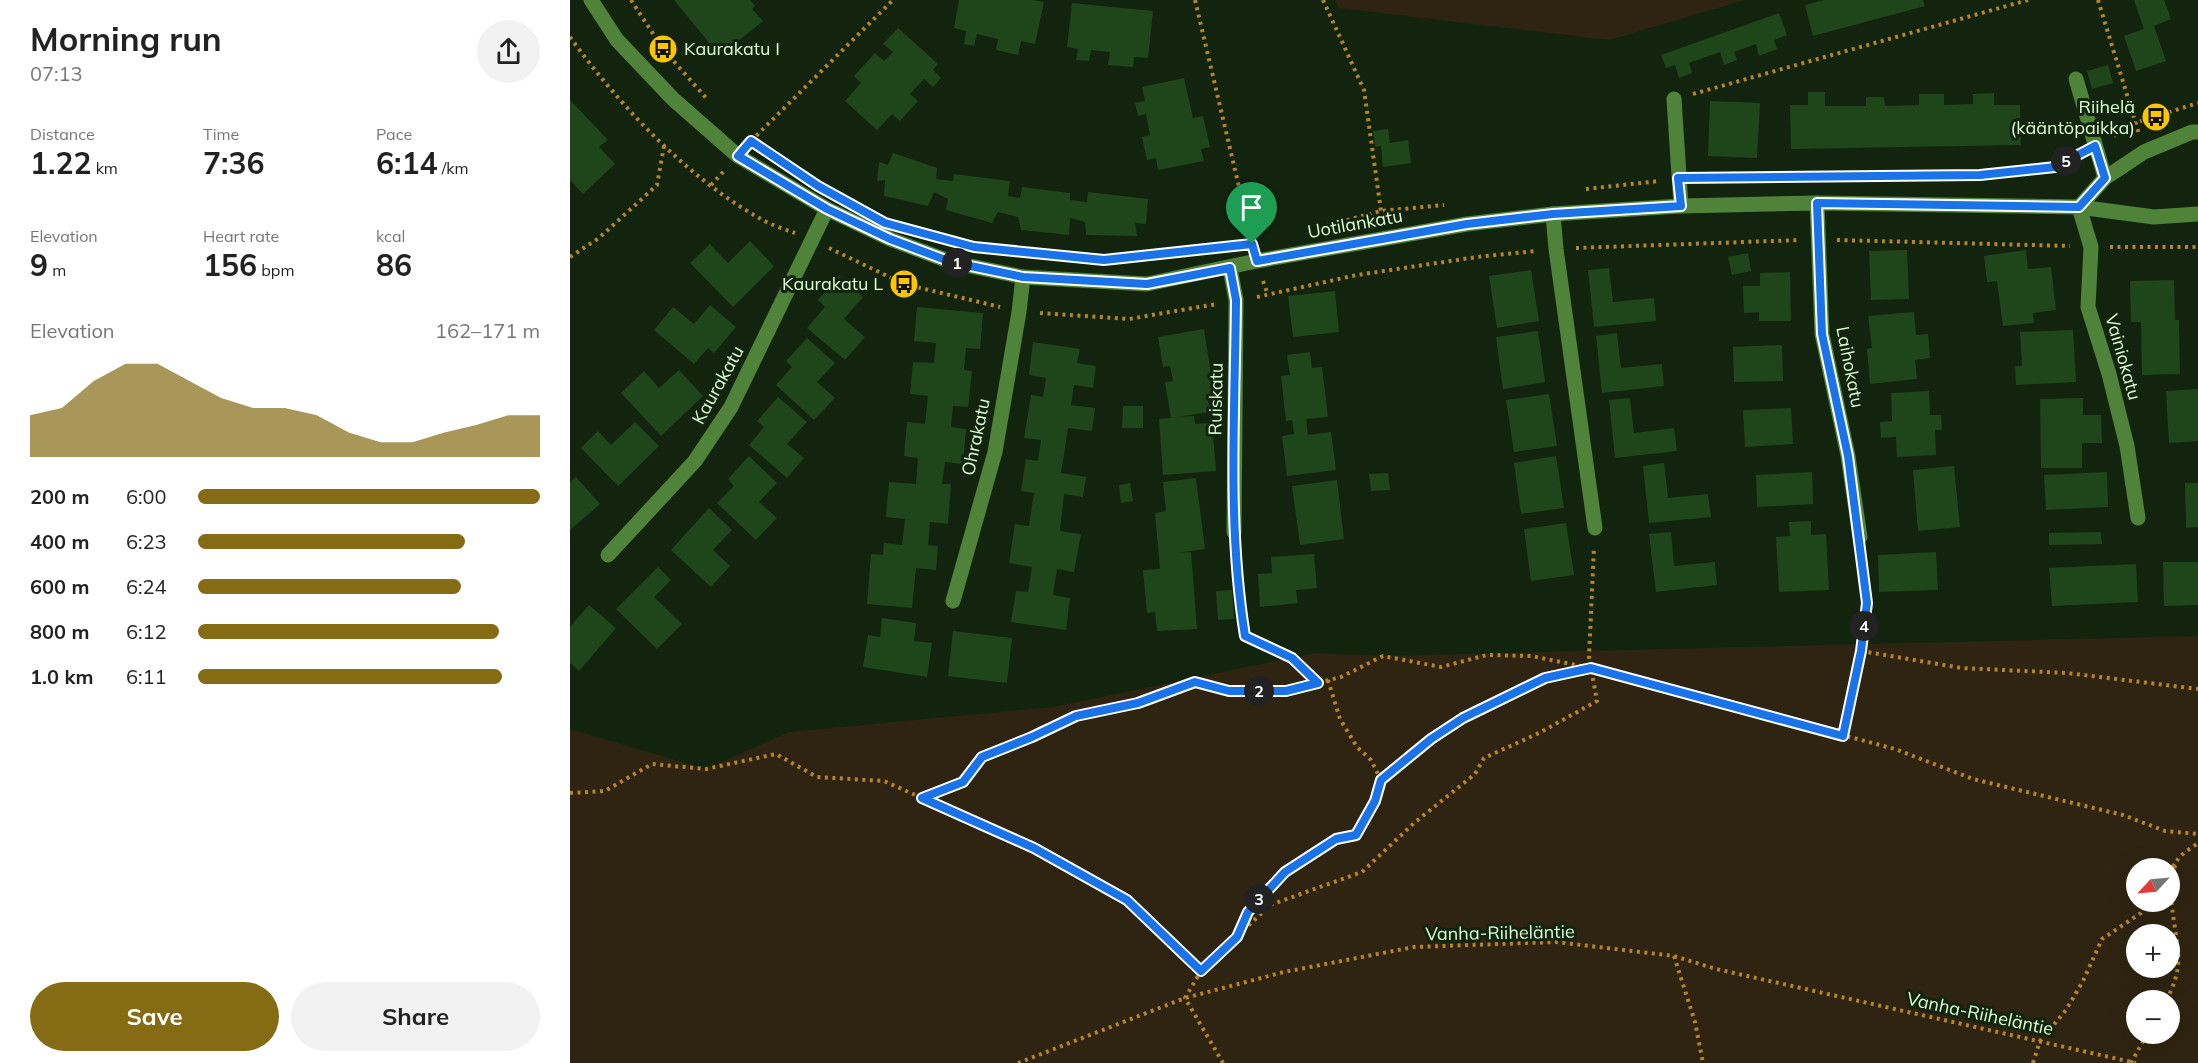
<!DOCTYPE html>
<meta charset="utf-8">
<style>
body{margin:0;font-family:Mulish,sans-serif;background:#f2f2f2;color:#222;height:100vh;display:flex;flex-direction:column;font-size:22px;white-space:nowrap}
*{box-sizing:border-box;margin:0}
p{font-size:20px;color:#767676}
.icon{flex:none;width:33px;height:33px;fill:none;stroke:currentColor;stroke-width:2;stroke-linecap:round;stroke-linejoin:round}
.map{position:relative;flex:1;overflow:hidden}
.details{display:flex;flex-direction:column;background:#fff;width:570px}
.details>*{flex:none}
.needle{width:39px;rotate:244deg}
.buttons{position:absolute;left:1556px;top:858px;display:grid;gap:12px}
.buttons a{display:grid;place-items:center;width:54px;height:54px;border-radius:50%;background:#fff;box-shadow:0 6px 24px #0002;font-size:30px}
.pin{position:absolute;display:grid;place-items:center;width:51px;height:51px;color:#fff;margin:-62px -26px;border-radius:50% 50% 50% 0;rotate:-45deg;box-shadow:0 0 6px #0007}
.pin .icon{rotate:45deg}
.km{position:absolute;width:30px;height:30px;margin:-15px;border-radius:50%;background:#222;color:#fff;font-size:16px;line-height:30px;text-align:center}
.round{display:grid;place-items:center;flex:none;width:63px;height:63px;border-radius:32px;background:#f2f2f2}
.head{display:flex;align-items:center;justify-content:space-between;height:102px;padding:0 30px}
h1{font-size:33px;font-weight:700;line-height:45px}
.metrics{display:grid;grid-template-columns:repeat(3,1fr);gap:9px;height:102px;padding:6px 30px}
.metrics div{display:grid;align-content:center}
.metrics b{font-size:30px;font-weight:700}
.metrics small{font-size:16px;font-weight:400}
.metrics p{font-size:16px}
.chart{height:168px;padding:12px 30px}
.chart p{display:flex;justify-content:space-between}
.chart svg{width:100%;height:108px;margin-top:6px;fill:#856b13;opacity:.7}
.button{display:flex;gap:12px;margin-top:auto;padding:12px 30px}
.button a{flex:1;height:69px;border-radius:36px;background:#856b13;color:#fff;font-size:24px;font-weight:700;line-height:69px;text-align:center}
.button a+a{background:#f2f2f2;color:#222}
ul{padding:0 30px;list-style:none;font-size:20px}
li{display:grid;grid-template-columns:96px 72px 1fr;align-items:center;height:45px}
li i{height:15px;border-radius:8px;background:#856b13}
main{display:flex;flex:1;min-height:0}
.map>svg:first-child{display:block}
</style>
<main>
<section class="details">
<div class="head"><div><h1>Morning run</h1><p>07:13</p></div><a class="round"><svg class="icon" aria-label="share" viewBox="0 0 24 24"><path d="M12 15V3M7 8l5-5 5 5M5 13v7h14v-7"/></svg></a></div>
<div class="metrics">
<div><p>Distance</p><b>1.22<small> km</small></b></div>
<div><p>Time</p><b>7:36</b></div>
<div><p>Pace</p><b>6:14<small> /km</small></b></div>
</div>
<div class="metrics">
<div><p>Elevation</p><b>9<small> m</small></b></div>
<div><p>Heart rate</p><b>156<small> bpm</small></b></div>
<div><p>kcal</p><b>86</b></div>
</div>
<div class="chart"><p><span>Elevation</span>162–171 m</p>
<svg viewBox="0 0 160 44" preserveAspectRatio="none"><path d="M0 44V27L10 24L20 13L30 6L40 6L50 13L60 20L70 24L80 24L90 27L100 34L110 38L120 38L130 34L140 31L150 27L160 27V44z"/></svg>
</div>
<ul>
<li><b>200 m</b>6:00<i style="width:100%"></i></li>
<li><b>400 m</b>6:23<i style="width:78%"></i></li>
<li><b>600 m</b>6:24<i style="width:77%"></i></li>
<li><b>800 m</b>6:12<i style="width:88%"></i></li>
<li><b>1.0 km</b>6:11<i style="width:89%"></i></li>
</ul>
<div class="button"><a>Save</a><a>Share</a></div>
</section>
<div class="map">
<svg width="1628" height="1063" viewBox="0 0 1628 1063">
<rect width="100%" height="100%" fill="#12240e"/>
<g fill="#2e2411" fill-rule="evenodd">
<path d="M765 0H1175L1039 40 769 8Z"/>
<path d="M1628 636V1063H0V729L136 769 219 732 483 707 745 653 813 656ZM1599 868V902H1566V868ZM1599 934V968H1566V934ZM1599 1000V1034H1566V1000Z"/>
</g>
<g fill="#1f451a">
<path d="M104 0H180L185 6 182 9 193 21 150 56Z"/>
<path d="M389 0H463L474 2 465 44 451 41 448 55 426 50 428 39 407 34 404 46 394 44 396 31 384 28Z"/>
<path d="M1254 0H1353L1355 6 1243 36 1235 5Z"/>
<path d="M1564 0H1594L1601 19 1584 26 1596 61 1566 71 1554 36 1574 29Z"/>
<path d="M502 3 583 11 578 58 564 57 563 67 538 65 540 52 521 50 519 61 506 60 508 49 497 47Z"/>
<path d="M1209 13 1217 35 1204 40 1207 49 1189 56 1186 44 1164 52 1167 60 1154 65 1150 52 1119 63 1122 73 1109 78 1105 65 1096 68 1091 55Z"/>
<path d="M328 28 368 64 363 70 371 78 363 87 354 79 340 94 348 101 330 121 322 114 307 130 275 101 291 83 284 76 305 53 314 61 323 52 313 44Z"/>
<path d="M1538 65 1543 83 1522 89 1517 71Z"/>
<path d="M614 78 623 118 633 116 640 147 631 149 634 161 588 170 586 158 577 160 572 137 580 135 576 114 568 116 565 103 575 101 572 87Z"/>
<path d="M1238 92H1255V106H1296V97H1314L1315 106 1349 105V94H1374V105L1403 104V94L1424 93V105H1450L1451 145 1221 149 1220 105H1238Z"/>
<path d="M0 100 38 140 29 147 45 164 13 194 0 180Z"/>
<path d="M1140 101 1190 103 1187 158 1138 156Z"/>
<path d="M818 129 820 143 838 140 841 163 813 167 811 146 805 147 803 131Z"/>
<path d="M323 153 367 168 366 179 383 181 384 174 440 181 438 196 450 198 452 187 500 193V200L517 202 518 192 578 199 576 224 565 223 567 236 516 235 515 222 500 218 499 235 451 230 448 217 428 212 422 223 376 210 378 199 364 192 358 206 314 196 315 180 307 181 309 162 318 165Z"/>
<path d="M180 241 204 266 163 307 120 263 140 244 158 263Z"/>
<path d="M1337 250 1339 299 1301 300 1299 251Z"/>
<path d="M1456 250 1458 269 1481 267 1486 310 1463 313 1464 323 1433 326 1427 281 1417 282 1414 256Z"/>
<path d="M1178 253 1181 271 1162 275 1158 257Z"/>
<path d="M1039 268 1043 302 1084 298 1086 321 1024 327 1018 270Z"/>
<path d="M961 270 969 321 927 328 919 276Z"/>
<path d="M1220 272 1221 321H1189V312L1174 313 1173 286H1190V273Z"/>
<path d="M269 276 293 297 274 319 295 337 275 360 237 328 255 307 248 300Z"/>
<path d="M1604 280 1605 320H1609L1610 374 1572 375 1571 322H1561L1560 281Z"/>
<path d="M765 291 769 332 723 337 718 296Z"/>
<path d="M140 305 166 327 144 353 138 348 124 364 84 330 103 307 124 324Z"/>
<path d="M347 307 413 313 410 349 396 348 394 370 402 371 398 407 383 406 381 427 396 429 393 464 375 462 372 484H381L378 524 360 522 358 545 368 546 366 570 346 568 342 608 297 604 301 554 313 555 314 543 332 545 335 519 316 517 319 482 346 484 348 458 334 456 337 422 355 424 358 396 340 394 343 362 364 363 366 343 344 341Z"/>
<path d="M1344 312 1346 335 1358 334 1360 358 1345 360 1347 379 1300 384 1297 349 1302 348 1298 316Z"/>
<path d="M634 329 645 400 638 401 641 412 606 417 624 416 625 424 642 423 646 471 593 475 589 419 601 418 595 382 603 381 600 366 593 367 588 337Z"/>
<path d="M1503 330 1506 382 1446 385 1445 366H1452L1450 332Z"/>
<path d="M968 331 975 382 933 389 926 337Z"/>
<path d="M1047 333 1051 368 1092 364 1094 386 1032 393 1026 336Z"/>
<path d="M237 338 265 363 247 382 265 398 244 420 206 385 222 367 216 361Z"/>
<path d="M463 342 510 349 507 363 526 366 523 388 504 385 501 405 525 408 522 431 498 428 491 473 516 477 513 497 494 494 490 531 511 534 504 572 487 569 483 595 500 598 496 630 441 622 446 591 458 592 462 567 439 563 445 524 459 526 464 493 451 491 456 459 468 461 471 440 454 438 461 395 473 397 476 378 459 375Z"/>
<path d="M1212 345 1213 381 1164 382 1163 347Z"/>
<path d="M740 352 742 368 752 367 758 417 736 419 738 435 761 432 766 470 717 476 712 436 724 434 722 420 716 421 711 376 720 375 717 355Z"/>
<path d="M109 370 133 396 91 436 51 393 74 371 89 388Z"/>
<path d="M1628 389V441L1599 443 1596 391Z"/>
<path d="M1359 391 1360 415H1371L1372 430H1365L1366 455 1327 457 1326 437 1311 438 1310 422 1322 421 1321 393Z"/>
<path d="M979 394 987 446 944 452 936 400Z"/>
<path d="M208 397 237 422 217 444 234 458 217 478 179 445 194 427 187 421Z"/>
<path d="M1060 398 1064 433 1104 428 1107 451 1045 458 1039 400Z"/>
<path d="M1513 398V415H1531L1532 443H1512V468H1471L1470 399Z"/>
<path d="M553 406H573V428H552Z"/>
<path d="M1221 408 1223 444 1175 447 1173 410Z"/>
<path d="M65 422 89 446 48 486 11 448 28 431 41 445Z"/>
<path d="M179 456 207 483 189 502 207 518 186 540 147 503 164 486 158 479Z"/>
<path d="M986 456 994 508 951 514 944 463Z"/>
<path d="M1094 463 1098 498 1138 494 1141 517 1079 523 1073 466Z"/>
<path d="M1384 466 1390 527 1348 531 1343 470Z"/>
<path d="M1242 472 1243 504 1187 507 1186 475Z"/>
<path d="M1537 472 1538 507 1476 510 1474 475Z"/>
<path d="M818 473 820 490 801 491 799 474Z"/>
<path d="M6 477 30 504 0 530V482Z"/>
<path d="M626 478 635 549 607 553 621 552 627 629 587 631 585 612 577 613 573 570 590 569 585 513 596 511 593 482Z"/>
<path d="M767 480 774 539 730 545 722 486Z"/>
<path d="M560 483 563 501 551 503 549 485Z"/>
<path d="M1615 483H1628V527L1616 528Z"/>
<path d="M139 508 162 530 143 550 160 566 141 587 101 550Z"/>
<path d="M1241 521V535L1256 534 1259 590 1209 592 1206 537 1220 536 1219 522Z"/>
<path d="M996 523 1004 575 961 581 954 529Z"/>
<path d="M1101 532 1104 566 1145 562 1147 585 1086 592 1079 534Z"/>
<path d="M1531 532 1532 544 1479 545V533Z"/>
<path d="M1366 552 1368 590 1309 592 1308 555Z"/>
<path d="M744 554 747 588 726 590 728 603 690 607 688 574 702 573 701 557Z"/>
<path d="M1593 562H1628V605L1594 606Z"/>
<path d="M1566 564 1568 602 1482 606 1479 568Z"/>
<path d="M88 567 101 580 84 597 112 624 87 649 46 609Z"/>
<path d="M662 590 664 619 648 620 646 591Z"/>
<path d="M19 605 46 628 9 671 0 663V627Z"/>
<path d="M312 618 346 623 344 641 362 643 357 677 293 667 298 635 310 637Z"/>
<path d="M383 631 442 638 437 683 378 676Z"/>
</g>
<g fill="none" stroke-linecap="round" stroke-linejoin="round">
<g stroke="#b6832f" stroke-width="4" stroke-dasharray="3 4.5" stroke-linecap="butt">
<path d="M61 0 93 49 137 99"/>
<path d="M625 0 682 242"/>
<path d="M753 0 794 90 811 211"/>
<path d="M1528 0 1569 134"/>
<path d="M0 37C49 105 117 178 191 219 201 225 214 229 225 233"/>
<path d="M1123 94 1458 0"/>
<path d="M1544 136 1565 123 1628 103"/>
<path d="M181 141 323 0"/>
<path d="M1129 178 1410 175 1485 167 1508 155"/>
<path d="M141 185 154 171"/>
<path d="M1016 189 1089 181"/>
<path d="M755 226 811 211 874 205"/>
<path d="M1267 240 1500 246"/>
<path d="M1540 247H1628"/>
<path d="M259 248 334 284 430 307"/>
<path d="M1006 248 1230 240"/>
<path d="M437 250 498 256"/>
<path d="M0 257 29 238 87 185 94 146"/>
<path d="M542 259 630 249"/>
<path d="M693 281 698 295"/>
<path d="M687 297 787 275 907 257 966 251"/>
<path d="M470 313 559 319 647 304"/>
<path d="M666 551 670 606 675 636 722 658 747 682"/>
<path d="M1291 651 1391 668 1497 673 1628 689"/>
<path d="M758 680 770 719 787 747 801 760 811 780"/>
<path d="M1273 736 1291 651 1297 603 1292 556"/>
<path d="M0 793 35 791 82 764 136 769 206 754 247 777 314 781 464 848 557 900 631 971"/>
<path d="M352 798 392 782 412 757 462 737 506 715 568 703 625 682 659 691H716L771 677 813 656 871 667 917 655 961 656 1021 668 1325 749 1403 779 1553 815 1595 831 1628 834"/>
<path d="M1599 873 1605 863"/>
<path d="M668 934 678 912 715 872 766 839 786 835 805 801 811 780 861 739 893 718 975 678 1017 668"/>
<path d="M1104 956 1125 1022 1133 1063"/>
<path d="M1596 1000C1604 987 1610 968 1608 952 1606 922 1594 890 1607 861 1610 854 1622 848 1628 843"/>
<path d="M448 1063 615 998 714 972 844 947 986 942 1104 956 1146 969 1566 1063"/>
<path d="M653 1063 615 998 631 971 700 905 792 872 844 823 905 774 914 758 969 733 1027 701 1019 657 1024 547"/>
<path d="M1463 1063 1470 1041 1496 1010 1513 981 1532 939 1571 913 1580 902"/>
<path d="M1561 1063 1577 1034"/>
</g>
<g stroke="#4e8339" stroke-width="15">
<path d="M21 0 47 40 103 99 168 156 257 209 320 239 381 262 453 277 577 284 687 261 897 224 983 214 1111 206 1247 203 1509 207 1584 217 1628 214"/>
<path d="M1506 79 1535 178"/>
<path d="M1104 99 1111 206"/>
<path d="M1247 203 1252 334 1278 456 1290 537"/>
<path d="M1509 207 1521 247 1518 307 1539 374 1557 446 1568 518"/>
<path d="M1509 207 1535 178 1574 152 1622 132H1628"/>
<path d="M983 214 986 249 1025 528"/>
<path d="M660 268 666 300 664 532"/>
<path d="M38 555 125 461 161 407 257 209"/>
<path d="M383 601 425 452 449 312 453 277"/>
</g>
</g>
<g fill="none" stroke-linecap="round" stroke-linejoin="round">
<g stroke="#fff" stroke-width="12">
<path id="route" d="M181 141 248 186 315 223 404 247 534 260 682 244 687 261 897 224 983 214 1111 206 1108 178 1410 175 1485 167 1525 146 1535 178 1509 207 1247 203 1252 334 1278 456 1297 603 1291 651 1273 736 1021 668 975 678 893 718 861 739 811 780 805 801 786 835 766 839 715 872 678 912 667 937 631 971 557 900 464 848 352 798 393 782 412 757 462 737 506 716 568 703 625 682 659 691H716L748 683 722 658 675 636C657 525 665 412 666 300L660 268 577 284 453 277 381 262 320 239 257 209 168 156Z"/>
</g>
<use href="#route" stroke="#1a73e8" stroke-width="8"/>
</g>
<defs>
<g id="bus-disc" transform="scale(1.5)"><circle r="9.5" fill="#fdc500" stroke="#12240e"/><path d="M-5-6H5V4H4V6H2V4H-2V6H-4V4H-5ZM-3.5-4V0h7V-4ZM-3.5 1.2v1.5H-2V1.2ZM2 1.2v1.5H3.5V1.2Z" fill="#111"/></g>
</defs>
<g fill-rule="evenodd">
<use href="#bus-disc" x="93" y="49"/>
<use href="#bus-disc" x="1586" y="117"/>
<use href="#bus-disc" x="334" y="284"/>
</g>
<g text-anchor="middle" stroke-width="6" stroke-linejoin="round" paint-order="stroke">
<g font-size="18" fill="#dbffd2" stroke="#12240e" text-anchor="end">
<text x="114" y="55" text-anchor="start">Kaurakatu I</text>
<text x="1565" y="113">Riihelä<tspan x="1565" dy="21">(kääntöpaikka)</tspan></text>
<text x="313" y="290">Kaurakatu L</text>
</g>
<g font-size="18" fill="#dbffd2" stroke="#12240e">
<text transform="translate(785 224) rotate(-10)" y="6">Uotilankatu</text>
<text transform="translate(1553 357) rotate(74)" y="6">Vainiokatu</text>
<text transform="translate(1280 367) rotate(79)" y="6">Laihokatu</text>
<text transform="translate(148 385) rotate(-61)" y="6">Kaurakatu</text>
<text transform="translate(646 399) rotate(-89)" y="6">Ruiskatu</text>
<text transform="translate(406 437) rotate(-78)" y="6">Ohrakatu</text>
<text transform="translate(930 933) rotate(-1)" y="6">Vanha-Riiheläntie</text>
<text transform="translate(1410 1014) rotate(12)" y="6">Vanha-Riiheläntie</text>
</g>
</g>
</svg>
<div class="buttons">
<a><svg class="needle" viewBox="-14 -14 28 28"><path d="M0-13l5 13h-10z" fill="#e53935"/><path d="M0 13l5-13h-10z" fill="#767676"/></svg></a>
<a>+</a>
<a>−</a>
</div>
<div class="pin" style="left:682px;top:244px;background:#1e9e55"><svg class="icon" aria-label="arrive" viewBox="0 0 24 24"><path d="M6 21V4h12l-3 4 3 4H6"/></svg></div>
<b class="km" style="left:387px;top:263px">1</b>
<b class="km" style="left:689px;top:691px">2</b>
<b class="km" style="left:689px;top:899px">3</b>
<b class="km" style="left:1294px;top:626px">4</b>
<b class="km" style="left:1496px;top:161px">5</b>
</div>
</main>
